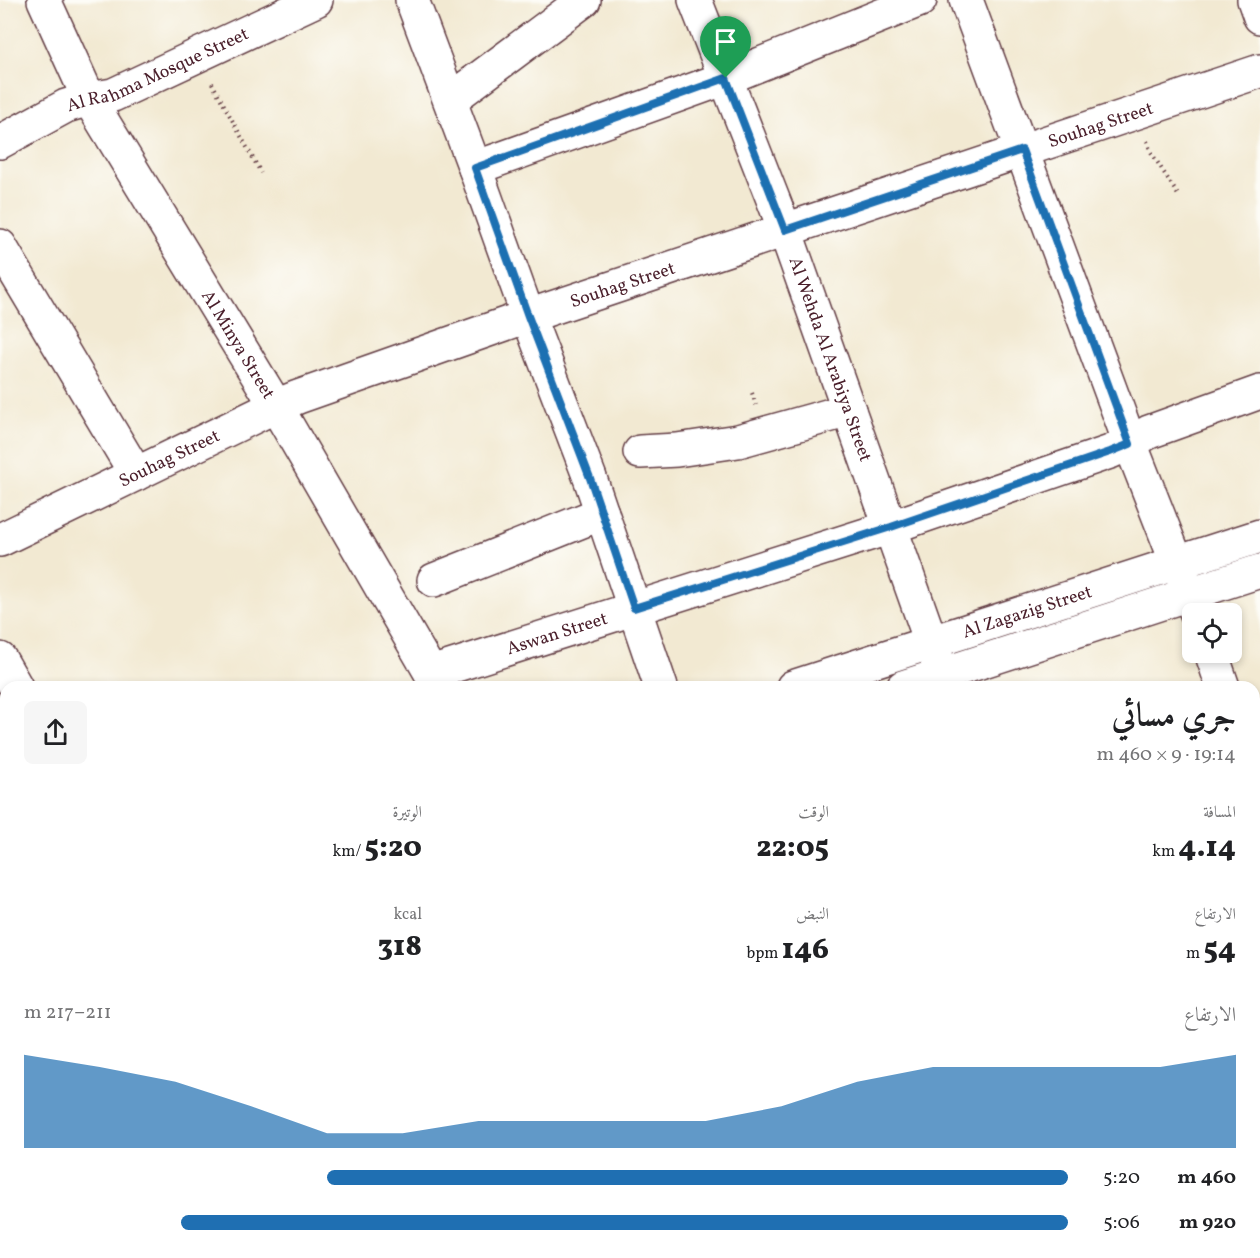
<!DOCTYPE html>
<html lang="ar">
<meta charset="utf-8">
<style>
body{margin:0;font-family:Vollkorn,Amiri,serif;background:#f6f6f6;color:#202124;direction:rtl;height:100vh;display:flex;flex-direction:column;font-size:22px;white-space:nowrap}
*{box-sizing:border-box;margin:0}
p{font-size:20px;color:#757577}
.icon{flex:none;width:33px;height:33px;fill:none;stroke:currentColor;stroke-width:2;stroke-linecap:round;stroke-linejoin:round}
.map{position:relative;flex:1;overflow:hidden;direction:ltr}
.sheet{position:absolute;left:0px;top:681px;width:1260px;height:578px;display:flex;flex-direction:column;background:#fff;border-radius:18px 18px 0 0;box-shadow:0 3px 9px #0003;direction:rtl}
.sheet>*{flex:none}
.fabs{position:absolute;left:1182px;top:603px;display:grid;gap:12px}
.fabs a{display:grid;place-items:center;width:60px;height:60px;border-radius:9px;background:#fff;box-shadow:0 3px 9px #0003;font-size:30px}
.pin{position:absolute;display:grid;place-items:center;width:51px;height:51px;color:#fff;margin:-62px -26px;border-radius:50% 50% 50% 0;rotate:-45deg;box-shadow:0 0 6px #0007}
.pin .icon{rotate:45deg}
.round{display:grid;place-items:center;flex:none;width:63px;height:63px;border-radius:9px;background:#f6f6f6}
.overview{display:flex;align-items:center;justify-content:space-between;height:102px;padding:0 24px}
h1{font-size:33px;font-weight:800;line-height:45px}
.metrics{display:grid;grid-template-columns:repeat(3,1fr);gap:9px;height:102px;padding:6px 24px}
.metrics div{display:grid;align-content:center}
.metrics b{font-size:30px;font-weight:800}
.metrics small{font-size:16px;font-weight:400}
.metrics p{font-size:16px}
.chart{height:168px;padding:12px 24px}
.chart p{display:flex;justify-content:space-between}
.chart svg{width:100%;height:108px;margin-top:6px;fill:#1f6fb2;opacity:.7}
ul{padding:0 24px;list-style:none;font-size:20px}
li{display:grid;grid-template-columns:96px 72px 1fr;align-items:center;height:45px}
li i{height:15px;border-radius:8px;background:#1f6fb2}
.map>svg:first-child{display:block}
</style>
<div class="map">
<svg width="1260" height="1258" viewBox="0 0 1260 1258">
<rect width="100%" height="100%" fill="#fdfcf7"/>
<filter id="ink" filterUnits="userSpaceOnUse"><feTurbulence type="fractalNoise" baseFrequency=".0167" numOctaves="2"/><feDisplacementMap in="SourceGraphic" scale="12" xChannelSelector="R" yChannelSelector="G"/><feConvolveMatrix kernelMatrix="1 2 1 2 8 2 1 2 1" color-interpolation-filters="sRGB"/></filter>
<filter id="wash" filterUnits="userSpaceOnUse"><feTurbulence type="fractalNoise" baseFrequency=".008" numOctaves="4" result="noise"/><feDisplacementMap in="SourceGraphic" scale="24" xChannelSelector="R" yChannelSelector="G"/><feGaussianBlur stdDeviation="1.35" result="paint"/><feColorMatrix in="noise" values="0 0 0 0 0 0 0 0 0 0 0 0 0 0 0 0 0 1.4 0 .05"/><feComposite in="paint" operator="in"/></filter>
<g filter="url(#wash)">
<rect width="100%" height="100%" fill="#f2e9d2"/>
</g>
<g filter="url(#ink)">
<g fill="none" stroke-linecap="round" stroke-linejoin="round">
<g stroke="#633d44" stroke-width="36">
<g id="minor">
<path id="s1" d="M44 0 89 99 276 406 439 687"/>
<path d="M412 0 475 168 528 316 590 478 661 687"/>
<path id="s2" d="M695 0 785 230 947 687"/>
<path d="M966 0 1130 443 1197 614"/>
<path d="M1254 0 1260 17"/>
<path d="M450 100 584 0"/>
<path id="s3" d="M0 142 66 106 89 99 113 95 316 0"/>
<path d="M475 168 726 78 920 0"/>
<path d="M0 246 136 474"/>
<path d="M640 452 677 450 738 441 849 410"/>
<path id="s4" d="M0 540 276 406 298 397 528 316 1260 71"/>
<path d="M434 580 602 513"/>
<path d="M1211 652 1223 687"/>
<path d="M0 659 16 687"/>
<path id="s5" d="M431 673 891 527 1110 452 1130 443 1149 432 1260 392"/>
<path id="s6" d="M793 687 1260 536"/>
<path d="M903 687 1260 571"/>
<path d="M0 768 6 762"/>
<path d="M1254 778 1260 795"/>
<path d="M1254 905 1260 903"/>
<path d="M1254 1045 1260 1042"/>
<path d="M1254 1077 1260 1075"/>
<path d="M1254 1220 1260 1218"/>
<path d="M613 1252 614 1258"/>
<path d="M863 1252 865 1258"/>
<path d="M698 1258 714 1252"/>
<path d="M1144 1258 1159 1252"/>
</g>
</g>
<g stroke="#633d44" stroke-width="4" stroke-dasharray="1.5 4.5" stroke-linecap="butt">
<path d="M212 83 261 173"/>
<path d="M1147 141 1151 152 1178 195"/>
<path d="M752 393 756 405"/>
</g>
<use href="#minor" stroke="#fff" stroke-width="33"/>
</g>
</g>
<g fill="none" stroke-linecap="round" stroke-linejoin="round" filter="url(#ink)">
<g stroke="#fff" stroke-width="12">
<path id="route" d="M726 78 785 230 1022 150 1130 444 1110 452 891 527 634 608 590 478 528 316 475 168Z"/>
</g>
<use href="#route" stroke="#1f6fb2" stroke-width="8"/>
</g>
<g text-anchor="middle" stroke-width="6" stroke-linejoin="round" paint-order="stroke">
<g font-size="18" fill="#4a1f2b" stroke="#fdfcf7">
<text dy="6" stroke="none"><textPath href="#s3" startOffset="174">Al Rahma Mosque Street</textPath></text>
<text dy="6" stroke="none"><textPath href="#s4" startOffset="1178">Souhag Street</textPath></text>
<text dy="6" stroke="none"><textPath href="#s4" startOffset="674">Souhag Street</textPath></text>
<text dy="6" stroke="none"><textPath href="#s1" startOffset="396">Al Minya Street</textPath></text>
<text dy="6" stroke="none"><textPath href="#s2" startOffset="384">Al Wehda Al Arabiya Street</textPath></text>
<text dy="6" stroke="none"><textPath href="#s4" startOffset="188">Souhag Street</textPath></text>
<text dy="6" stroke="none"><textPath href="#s6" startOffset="246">Al Zagazig Street</textPath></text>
<text dy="6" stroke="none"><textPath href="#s5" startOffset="132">Aswan Street</textPath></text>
</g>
</g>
</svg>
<div class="fabs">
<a><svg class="icon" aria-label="locate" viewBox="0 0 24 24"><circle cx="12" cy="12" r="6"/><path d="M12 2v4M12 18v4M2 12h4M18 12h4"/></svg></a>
</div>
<div class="pin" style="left:726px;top:78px;background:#1e9e55"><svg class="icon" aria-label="arrive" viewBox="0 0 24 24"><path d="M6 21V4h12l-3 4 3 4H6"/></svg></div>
<section class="sheet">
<div class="overview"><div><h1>جري مسائي</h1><p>19:14 · 9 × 460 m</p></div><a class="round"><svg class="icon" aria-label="share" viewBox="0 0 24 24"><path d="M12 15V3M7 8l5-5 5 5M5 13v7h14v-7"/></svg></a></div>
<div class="metrics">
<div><p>المسافة</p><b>4.14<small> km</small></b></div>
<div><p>الوقت</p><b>22:05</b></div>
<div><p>الوتيرة</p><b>5:20<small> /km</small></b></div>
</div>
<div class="metrics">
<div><p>الارتفاع</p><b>54<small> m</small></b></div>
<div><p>النبض</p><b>146<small> bpm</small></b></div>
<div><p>kcal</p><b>318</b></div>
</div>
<div class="chart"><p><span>الارتفاع</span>211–217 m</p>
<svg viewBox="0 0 160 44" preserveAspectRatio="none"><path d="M0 44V6L10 11L20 17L30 27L40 38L50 38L60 33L70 33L80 33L90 33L100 27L110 17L120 11L130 11L140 11L150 11L160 6V44z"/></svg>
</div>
<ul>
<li><b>460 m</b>5:20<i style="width:71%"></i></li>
<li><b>920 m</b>5:06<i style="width:85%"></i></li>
</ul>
</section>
</div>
